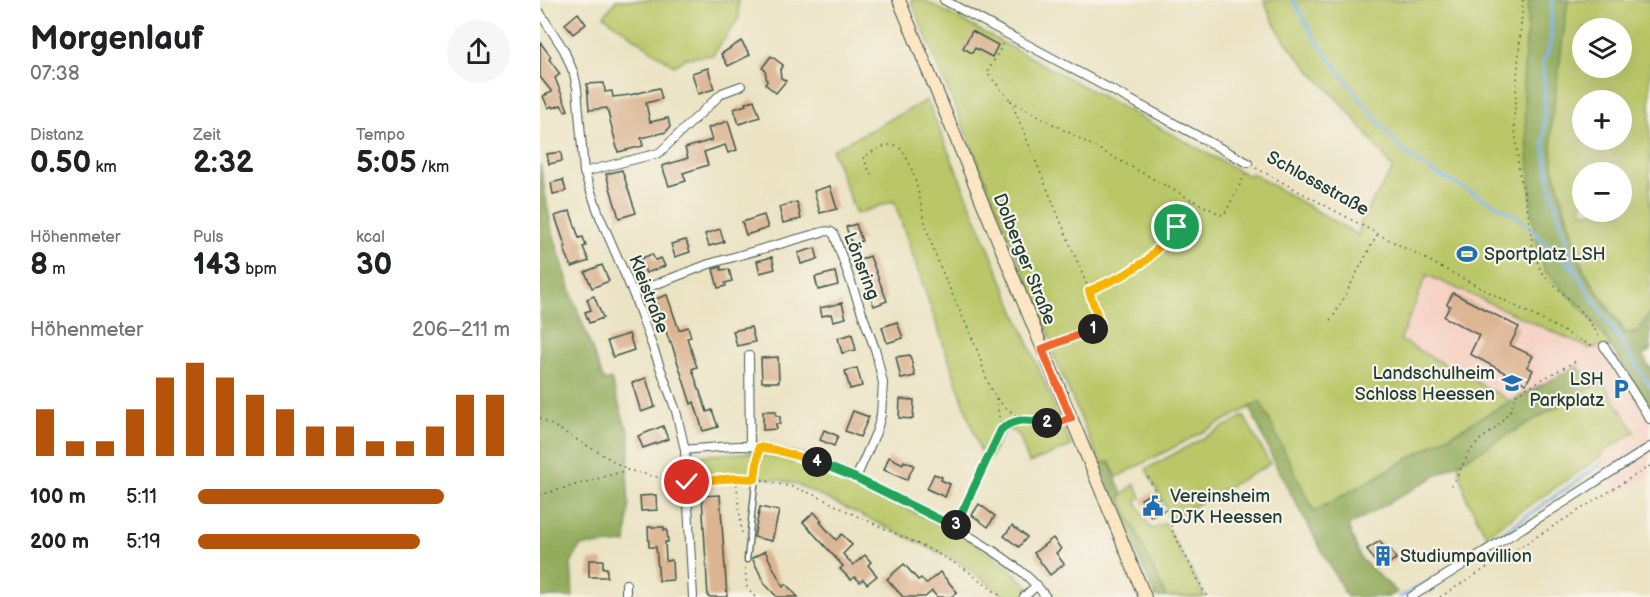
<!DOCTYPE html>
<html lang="de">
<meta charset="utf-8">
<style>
body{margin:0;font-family:"Balsamiq Sans",sans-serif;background:#f6f6f6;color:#202124;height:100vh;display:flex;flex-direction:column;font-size:22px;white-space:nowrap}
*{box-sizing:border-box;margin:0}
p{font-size:20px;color:#757577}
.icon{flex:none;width:33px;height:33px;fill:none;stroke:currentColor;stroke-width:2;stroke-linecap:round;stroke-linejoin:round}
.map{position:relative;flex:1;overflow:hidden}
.details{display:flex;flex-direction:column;background:#fff;width:540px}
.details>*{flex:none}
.fabs{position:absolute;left:1032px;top:18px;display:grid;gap:12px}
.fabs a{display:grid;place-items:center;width:60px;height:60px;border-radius:50%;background:#fff;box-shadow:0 6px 24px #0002;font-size:30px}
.pin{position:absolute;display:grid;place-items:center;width:51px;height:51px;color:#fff;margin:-26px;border:3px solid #fff;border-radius:50%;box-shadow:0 2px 6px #0007}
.km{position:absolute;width:30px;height:30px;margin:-15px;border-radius:50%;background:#222;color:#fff;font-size:16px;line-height:30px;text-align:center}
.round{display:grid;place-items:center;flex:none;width:63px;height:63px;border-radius:32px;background:#f6f6f6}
.head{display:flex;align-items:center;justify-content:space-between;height:102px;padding:0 30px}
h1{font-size:33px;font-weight:600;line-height:45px}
.stats{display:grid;grid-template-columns:repeat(3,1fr);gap:9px;height:102px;padding:6px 30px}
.stats div{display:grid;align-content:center}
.stats b{font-size:30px;font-weight:600}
.stats small{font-size:16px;font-weight:400}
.stats p{font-size:16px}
.chart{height:168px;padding:12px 30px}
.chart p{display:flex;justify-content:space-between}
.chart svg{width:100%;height:108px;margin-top:6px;stroke:#b45309;stroke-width:6}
ul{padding:0 30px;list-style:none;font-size:20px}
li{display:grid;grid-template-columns:96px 72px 1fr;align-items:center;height:45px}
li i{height:15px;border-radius:8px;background:#b45309}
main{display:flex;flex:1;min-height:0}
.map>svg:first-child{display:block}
</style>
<main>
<section class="details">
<div class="head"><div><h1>Morgenlauf</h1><p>07:38</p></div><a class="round"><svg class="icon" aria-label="share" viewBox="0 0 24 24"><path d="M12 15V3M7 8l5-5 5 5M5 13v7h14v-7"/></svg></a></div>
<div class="stats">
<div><p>Distanz</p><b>0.50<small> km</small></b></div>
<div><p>Zeit</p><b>2:32</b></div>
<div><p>Tempo</p><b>5:05<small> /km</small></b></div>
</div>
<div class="stats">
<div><p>Höhenmeter</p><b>8<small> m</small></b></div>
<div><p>Puls</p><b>143<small> bpm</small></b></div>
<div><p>kcal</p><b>30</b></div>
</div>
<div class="chart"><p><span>Höhenmeter</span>206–211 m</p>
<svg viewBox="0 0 160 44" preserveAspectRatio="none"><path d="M5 44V25M15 44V38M25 44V38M35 44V25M45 44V12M55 44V6M65 44V12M75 44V19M85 44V25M95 44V32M105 44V32M115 44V38M125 44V38M135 44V32M145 44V19M155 44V19"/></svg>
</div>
<ul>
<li><b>100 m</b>5:11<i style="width:79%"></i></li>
<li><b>200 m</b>5:19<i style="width:71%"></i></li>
</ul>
</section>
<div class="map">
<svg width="1110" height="597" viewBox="0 0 1110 597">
<rect width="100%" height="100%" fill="#f7f3e8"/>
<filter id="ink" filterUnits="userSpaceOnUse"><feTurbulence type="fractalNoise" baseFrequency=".0167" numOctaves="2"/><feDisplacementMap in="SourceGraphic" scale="12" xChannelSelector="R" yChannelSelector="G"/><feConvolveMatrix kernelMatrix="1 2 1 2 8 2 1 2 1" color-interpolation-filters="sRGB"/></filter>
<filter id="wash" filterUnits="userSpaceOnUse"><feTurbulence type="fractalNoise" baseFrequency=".008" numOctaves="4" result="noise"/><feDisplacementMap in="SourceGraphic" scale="24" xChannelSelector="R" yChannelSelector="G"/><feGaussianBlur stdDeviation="1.35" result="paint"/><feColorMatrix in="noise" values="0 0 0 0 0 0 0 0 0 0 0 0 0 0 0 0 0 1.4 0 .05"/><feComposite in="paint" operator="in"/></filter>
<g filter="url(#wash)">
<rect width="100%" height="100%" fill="#ebe3c3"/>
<path fill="#f6d2c5" d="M887 275 1049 348 1070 346 1110 408V476L1080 493 1059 458 1066 450 1095 432 1062 381 1053 386 1039 366 971 401 860 340Z"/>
<g fill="#bac768" stroke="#6c824e" stroke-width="1.5" fill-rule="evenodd">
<path d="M76 0H198L199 18 173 55 146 58 134 66 64 16Z"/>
<path d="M371 0H384L705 174 709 176 711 173 818 235 822 218 853 169C837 148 822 126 804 107 774 73 738 43 724 0H989L983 83 993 219 997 244 1005 271 1045 312 1064 335 1070 346 1049 348 887 275 860 340 971 401 774 512 720 402 577 477 570 462 560 463 511 349 514 347C468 231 418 116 371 0Z"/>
<path d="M1005 0H1110V311L1099 331 1086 333 1045 272 1028 219 1013 166 1011 125 1024 30ZM1042 28H1082V68H1042ZM1042 100H1082V140H1042ZM1042 172H1082V212H1042Z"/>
<path d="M387 100 531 446 489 463 479 435 469 429 463 432 449 461 443 459 354 201 316 214 292 150Z"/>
<path d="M1062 381 1095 432 1066 450 1059 458 946 535 926 497 918 463Z"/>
<path d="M704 416 730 464 632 518 606 469Z"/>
<path d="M212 453C262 459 305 480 350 501 365 509 381 515 396 522 432 540 471 566 498 597H467L417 561 258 485 240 480 200 474 156 478 155 462 160 457 166 455Z"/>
<path d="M595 484 601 497 596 501 611 529 625 523 665 597H626L580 497Z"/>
</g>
<g fill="#93ac5c" stroke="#597448" stroke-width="1.5">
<path d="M989 0H1028L1011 125 1013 166 1025 213 1043 271 1085 334 1099 331 1110 311V350L1102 355 1110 369V408L1064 335 1045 312 1005 271 997 244 993 219 983 83Z"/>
<path d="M0 164 11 226 32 295 64 381 71 379 84 421 89 431 90 445 87 474 89 507 86 543 40 546 31 564 33 597H0Z"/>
<path d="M1038 366 1053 386 808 526 821 559 857 592 848 597H807L736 466 710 407 720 401 774 512 971 401Z"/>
<path d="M569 462 582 494 580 497 626 597H616L587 532 560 464Z"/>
</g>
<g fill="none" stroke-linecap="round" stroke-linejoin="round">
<g stroke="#7cb3eb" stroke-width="3">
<path d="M753 0 776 40 824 104 864 152 893 172 977 216 1034 270"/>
<path d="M1012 0 1011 40 1008 53 1004 59 1003 71 1005 83 1004 148 1011 188 1035 271 1110 386"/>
<path d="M931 555 1061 464"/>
<path d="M860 597 895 578"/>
</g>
</g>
<g id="blocks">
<g fill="#dcb492">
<path d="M38 13 46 24 33 34 25 24Z"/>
<path d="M432 31 458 45 452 57 435 48 432 53 423 48Z"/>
<path d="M201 41 210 55 188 66 181 54Z"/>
<path d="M0 42 11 57 9 59 20 74 15 78 28 110 25 111 21 105 13 108 12 106 8 108 3 96 12 92 0 77Z"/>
<path d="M231 56 243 65 240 70 241 78 246 81 236 93 225 84 227 82 225 70 222 68Z"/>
<path d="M168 68 174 89 158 94 152 73Z"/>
<path d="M64 83 65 92 72 91 73 97 90 95 119 88 122 99 106 103 110 122 128 118 130 127 126 132 101 138 103 146 78 152 67 108 49 110 47 84Z"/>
<path d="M214 100 220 117 199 124 194 109 206 105 205 103Z"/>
<path d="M188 121 197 150 188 153 185 145 164 152 168 165 143 173 146 181 129 186 122 166 148 158 145 148 172 140 168 128Z"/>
<path d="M21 152 22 161 9 164 7 154Z"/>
<path d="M82 170 96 213 79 218 66 174Z"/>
<path d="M23 180 26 191 13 194 11 183Z"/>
<path d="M290 186 297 209 280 213 274 191Z"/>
<path d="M257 202 261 219 243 223 239 207Z"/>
<path d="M30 211 39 238 43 237 46 246 43 247 49 261 32 267 24 249 26 248 15 216Z"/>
<path d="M224 215 228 228 206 235 202 222Z"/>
<path d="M316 224 322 241 312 244 306 227Z"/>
<path d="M180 229 184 242 169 246 165 234Z"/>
<path d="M146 240 150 252 135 257 131 244Z"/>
<path d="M275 248 278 259 261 264 258 253Z"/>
<path d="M112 254 115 260 121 258 125 266 106 273 100 259Z"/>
<path d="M330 256 347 301 334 306 317 261Z"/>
<path d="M232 257 235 269 220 273 217 261Z"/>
<path d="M62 265 69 281 52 288 45 272Z"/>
<path d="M181 267V270L189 269 192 281 185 283 186 286 178 288 173 269Z"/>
<path d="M295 272 298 285 278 290 275 277Z"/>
<path d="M913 293 979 327 970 345 993 356 987 367 993 370 986 384 930 354 939 335 904 317 910 306 907 304Z"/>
<path d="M127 295 139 330 148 327 151 337 147 338 157 367 152 369 167 412 172 410 178 427 163 431 154 402 151 404 131 342 130 343 115 299Z"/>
<path d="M54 296 63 318 49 323 45 312 51 310 47 299Z"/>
<path d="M302 303 306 318 293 321 291 314 282 316 280 308Z"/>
<path d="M357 322 363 338 347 343 342 327Z"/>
<path d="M211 327 215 342 197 346 193 331Z"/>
<path d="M89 334 94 350 73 357 67 341Z"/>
<path d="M312 334 316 350 302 353 298 338Z"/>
<path d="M370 355 375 376 361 379 356 357Z"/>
<path d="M238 357 239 382H222L221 358Z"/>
<path d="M317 368 322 386 310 389 305 371Z"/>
<path d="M106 378 115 407 101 412 92 383Z"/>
<path d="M360 399 374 400 373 419 359 418Z"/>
<path d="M223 411H236V416H240V424H236V429L223 430Z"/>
<path d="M313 411 329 417 320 437 305 431Z"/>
<path d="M123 426 128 439 103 448 98 436Z"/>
<path d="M284 430 298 436 294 446 280 440Z"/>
<path d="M349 457 363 464 364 461 374 465 367 480 344 470Z"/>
<path d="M394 474 402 477 401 480 410 484 405 497 387 489Z"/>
<path d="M613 492 623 511 611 517 601 499Z"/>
<path d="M116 495 117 510 101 511 100 496Z"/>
<path d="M180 495 187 597H168L162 496Z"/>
<path d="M439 504 455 516 448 527 432 515Z"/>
<path d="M220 507 239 511 232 541 214 537Z"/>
<path d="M274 512 282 521 280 522 296 540 302 534 312 545 303 554 313 565 325 555 331 562 328 565 337 576 327 584 323 579 320 582 315 577 311 580 300 569 303 566 263 522Z"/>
<path d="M472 526 487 537 479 547 464 536Z"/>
<path d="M108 527H124V530H127L128 542H125L126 561 132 560 133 580 119 581 116 547H109Z"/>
<path d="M513 538 521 549 516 553 524 564 510 575 494 553Z"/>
<path d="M840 541 847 553 851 550 856 559 839 569 827 549Z"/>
<path d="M225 551 243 587 246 584 258 597H237L225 584 212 558Z"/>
<path d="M49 560H63V568H67V577H49Z"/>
<path d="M364 564 378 580 381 578 386 584 400 572 417 592 411 597H397L392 591 385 597H363L347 579Z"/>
</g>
</g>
</g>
<g filter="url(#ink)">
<use href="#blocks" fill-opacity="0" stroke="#3e5649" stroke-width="1.5"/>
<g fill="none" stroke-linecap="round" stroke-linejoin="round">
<g stroke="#3e5649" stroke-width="7">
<path id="lane" d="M207 560 219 447"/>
</g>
<g stroke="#3e5649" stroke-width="10">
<g id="street">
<path d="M404 0 708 163"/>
<path d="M0 13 24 50 34 74 37 88 44 172 60 217 93 293 136 411 145 450 153 597"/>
<path d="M44 172 119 153 182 93 201 86"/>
<path d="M93 293 169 264 282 232C295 229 294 235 298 246L336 352 343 383 341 415 337 430 316 478"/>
<path d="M1064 346 1110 419"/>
<path d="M209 356 210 446"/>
<path d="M145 450C175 447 206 443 236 450 279 459 319 480 359 499 392 515 424 532 455 552 474 565 492 578 506 597"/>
<path d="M86 584V597"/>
<path d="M484 597 497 585"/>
<path d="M871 597 1026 501 1110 447"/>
</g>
</g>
<g stroke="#3e5649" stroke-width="14">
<path id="secondary" d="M359 0 605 597"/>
</g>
<g stroke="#3e5649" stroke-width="1.5" stroke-dasharray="1.5 4.5" stroke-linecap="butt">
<path d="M983 0 974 117 979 172 987 206 993 249 1001 272 1037 307 1048 320 1060 337"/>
<path d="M463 44 447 73 471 101"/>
<path d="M716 168 838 234 1050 345H1055"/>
<path d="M331 175 323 157C332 153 347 141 357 146 374 157 381 207 386 226 397 267 419 306 435 345 442 361 445 380 455 396 461 405 473 413 482 420"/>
<path d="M549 290 471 101 652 200"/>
<path d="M790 320 795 314 837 235"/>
<path d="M515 344 558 326 560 323V319L549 290C584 277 613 258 636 228 642 220 647 209 652 200L682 215H684L706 173"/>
<path d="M456 398 461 429"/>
<path d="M0 418 87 469"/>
<path d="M608 477 632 522 631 528 667 597"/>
<path d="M196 478 202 533"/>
<path d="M222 480 256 488 275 495 317 516 387 548 425 569 462 597"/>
<path d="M156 482 196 478H209"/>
<path d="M912 486 930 451 941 439 956 428 971 409 977 393 1036 361"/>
<path d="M0 495 88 470 137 482"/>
<path d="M419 519 461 430C485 410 498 430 522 422"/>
<path d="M205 568 207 587 215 597"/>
<path d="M900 597 1110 466"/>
</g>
<use href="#lane" stroke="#fff" stroke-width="4.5"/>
<use href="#street" stroke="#fff" stroke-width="8"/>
<use href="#secondary" stroke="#fce6c4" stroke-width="12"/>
</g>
</g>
<g fill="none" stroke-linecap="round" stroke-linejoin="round" filter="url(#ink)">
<g stroke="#fff" stroke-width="12">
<path id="split-1" d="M553 329 558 326 560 323 549 291 584 275 607 260 637 227"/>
</g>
<g stroke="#fff" stroke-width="12">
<path id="split-2" d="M507 423H519L531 418 502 349 553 329"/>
</g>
<g stroke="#fff" stroke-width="12">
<path id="split-3" d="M416 525 461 430C477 416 488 421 507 423"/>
</g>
<g stroke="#fff" stroke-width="12">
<path id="split-4" d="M277 462 316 478 415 527 416 525"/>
</g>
<g stroke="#fff" stroke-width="12">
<path id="split-5" d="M147 482 196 478 215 479 219 447 236 450 277 462"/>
</g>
<use href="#split-1" stroke="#f5b400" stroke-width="8"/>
<use href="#split-2" stroke="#f0652b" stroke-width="8"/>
<use href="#split-3" stroke="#22a559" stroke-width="8"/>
<use href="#split-4" stroke="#22a559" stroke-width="8"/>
<use href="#split-5" stroke="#f5b400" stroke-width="8"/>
</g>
<defs>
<g id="stadium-bare" transform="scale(1.62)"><path d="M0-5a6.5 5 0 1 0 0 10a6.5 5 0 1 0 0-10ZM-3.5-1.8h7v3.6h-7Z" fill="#1f6fb2" stroke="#f7f3e8" stroke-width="2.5" paint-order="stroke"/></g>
<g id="school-bare" transform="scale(1.62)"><path d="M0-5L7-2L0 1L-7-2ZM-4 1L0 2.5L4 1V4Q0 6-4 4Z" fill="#1f6fb2" stroke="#f7f3e8" stroke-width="2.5" paint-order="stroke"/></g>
<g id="parking-bare" transform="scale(1.62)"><path d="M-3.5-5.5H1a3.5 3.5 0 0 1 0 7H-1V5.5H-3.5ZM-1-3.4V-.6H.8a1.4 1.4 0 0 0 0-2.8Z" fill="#1f6fb2" stroke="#f7f3e8" stroke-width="2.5" paint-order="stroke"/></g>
<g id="civic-bare" transform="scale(1.62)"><path d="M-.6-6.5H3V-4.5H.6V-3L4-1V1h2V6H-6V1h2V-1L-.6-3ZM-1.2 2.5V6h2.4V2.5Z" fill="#1f6fb2" stroke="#f7f3e8" stroke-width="2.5" paint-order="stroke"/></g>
<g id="building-bare" transform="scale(1.62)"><path d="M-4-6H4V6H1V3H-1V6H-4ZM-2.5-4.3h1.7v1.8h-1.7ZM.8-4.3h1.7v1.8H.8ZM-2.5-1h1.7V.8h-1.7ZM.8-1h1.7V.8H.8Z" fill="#1f6fb2" stroke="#f7f3e8" stroke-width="2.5" paint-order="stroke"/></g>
</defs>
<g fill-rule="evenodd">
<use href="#stadium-bare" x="927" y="254"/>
<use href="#school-bare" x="972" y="383"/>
<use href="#parking-bare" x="1081" y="389"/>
<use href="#civic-bare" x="613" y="506"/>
<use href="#building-bare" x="843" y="556"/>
</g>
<g text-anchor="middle" stroke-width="4.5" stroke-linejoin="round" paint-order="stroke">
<g font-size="18" fill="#1f3d34" stroke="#f7f3e8">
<text transform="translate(778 183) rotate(29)" y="6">Schlossstraße</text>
<text transform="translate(485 259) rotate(68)" y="6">Dolberger Straße</text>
<text transform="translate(322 266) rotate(69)" y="6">Lönsring</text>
<text transform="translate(109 294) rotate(69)" y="6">Kleistraße</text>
</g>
<g font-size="18" fill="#1f3d34" stroke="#f7f3e8" text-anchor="start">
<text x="944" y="260">Sportplatz LSH</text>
<text x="955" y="379" text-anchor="end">Landschulheim<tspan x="955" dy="21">Schloss Heessen</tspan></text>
<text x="1064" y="385" text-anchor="end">LSH<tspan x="1064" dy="21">Parkplatz</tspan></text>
<text x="630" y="502">Vereinsheim<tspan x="630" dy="21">DJK Heessen</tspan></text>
<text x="860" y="562">Studiumpavillion</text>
</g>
</g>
</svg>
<div class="fabs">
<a><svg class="icon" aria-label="layers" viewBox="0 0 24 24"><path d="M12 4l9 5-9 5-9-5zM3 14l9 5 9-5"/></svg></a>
<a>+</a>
<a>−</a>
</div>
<div class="pin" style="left:637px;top:227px;background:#1e9e55"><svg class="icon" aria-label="arrive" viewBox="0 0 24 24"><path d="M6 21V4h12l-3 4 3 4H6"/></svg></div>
<div class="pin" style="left:147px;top:482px;background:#d93025"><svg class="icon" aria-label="check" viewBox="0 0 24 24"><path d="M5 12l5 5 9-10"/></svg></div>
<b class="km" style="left:553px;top:329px">1</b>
<b class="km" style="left:507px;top:423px">2</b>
<b class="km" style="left:416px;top:525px">3</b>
<b class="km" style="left:277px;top:462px">4</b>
</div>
</main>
